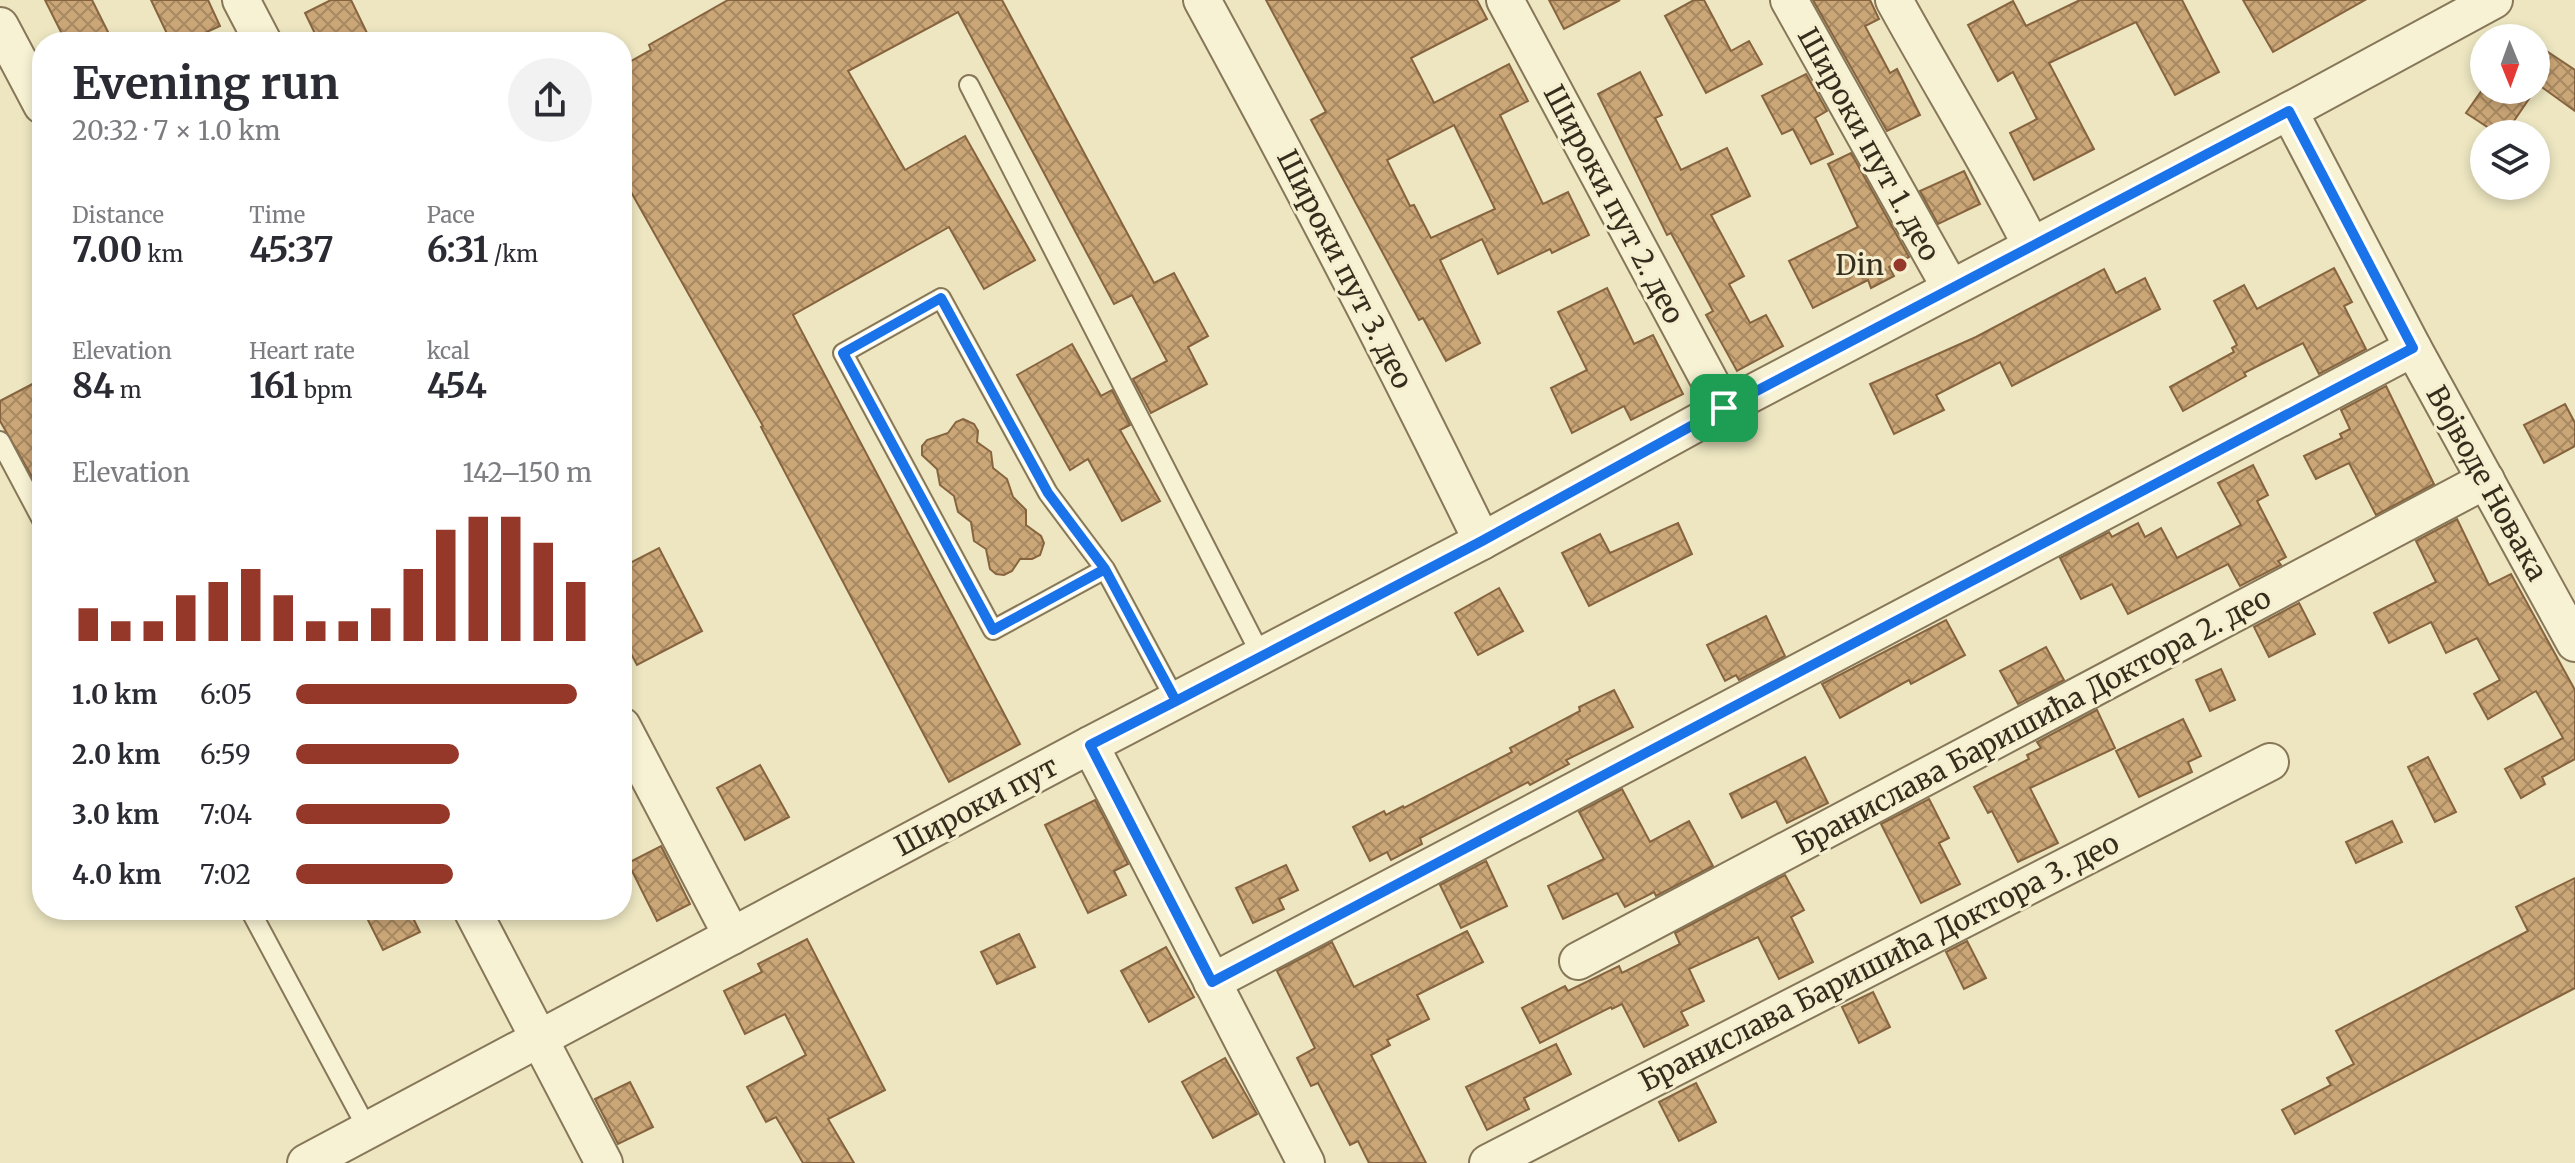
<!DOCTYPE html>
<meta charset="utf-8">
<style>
body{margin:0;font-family:Merriweather,serif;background:#f2f2f3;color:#2b2b33;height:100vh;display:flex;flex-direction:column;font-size:30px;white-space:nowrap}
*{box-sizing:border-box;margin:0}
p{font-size:26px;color:#7c7c81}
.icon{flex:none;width:44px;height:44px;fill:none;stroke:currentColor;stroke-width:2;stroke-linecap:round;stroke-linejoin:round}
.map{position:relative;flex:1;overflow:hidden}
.panel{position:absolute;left:32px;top:32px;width:600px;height:888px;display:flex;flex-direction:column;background:#fff;border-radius:32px;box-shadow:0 4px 12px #0003}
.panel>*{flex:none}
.needle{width:52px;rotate:179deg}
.tools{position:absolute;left:2470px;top:24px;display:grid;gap:16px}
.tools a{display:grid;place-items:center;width:80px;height:80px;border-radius:50%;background:#fff;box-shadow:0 4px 12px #0003;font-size:40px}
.pin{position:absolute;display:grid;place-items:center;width:68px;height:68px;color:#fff;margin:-34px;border-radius:16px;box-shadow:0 4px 12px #0006}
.round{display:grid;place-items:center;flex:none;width:84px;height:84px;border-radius:42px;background:#f2f2f3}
.headline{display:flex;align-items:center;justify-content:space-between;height:136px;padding:0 40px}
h1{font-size:44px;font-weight:700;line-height:60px}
.stats{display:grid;grid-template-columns:repeat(3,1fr);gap:12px;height:136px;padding:8px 40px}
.stats div{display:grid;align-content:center}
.stats b{font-size:34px;font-weight:700}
.stats small{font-size:22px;font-weight:400}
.stats p{font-size:22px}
.chart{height:224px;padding:16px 40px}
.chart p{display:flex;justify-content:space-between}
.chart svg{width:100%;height:144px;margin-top:8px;stroke:#953729;stroke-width:6}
ul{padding:0 40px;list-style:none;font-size:26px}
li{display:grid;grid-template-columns:128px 96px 1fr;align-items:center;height:60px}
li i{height:20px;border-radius:10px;background:#953729}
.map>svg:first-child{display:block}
</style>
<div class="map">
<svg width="2575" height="1163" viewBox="0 0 2575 1163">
<defs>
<pattern id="building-cross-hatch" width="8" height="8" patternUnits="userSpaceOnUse" patternTransform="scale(2)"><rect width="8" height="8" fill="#cba677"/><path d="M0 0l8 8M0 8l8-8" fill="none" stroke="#a68861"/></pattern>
</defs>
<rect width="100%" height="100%" fill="#ede6c1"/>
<g fill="url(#building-cross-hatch)" stroke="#86643f" stroke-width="2" fill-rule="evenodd">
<path d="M45 0H92L113 42H66Z"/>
<path d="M151 0H208L220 26 185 42H171Z"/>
<path d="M331 0H351L368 35 354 42H319L305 13Z"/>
<path d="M728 0H1002L1154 283 1174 273 1208 336 1188 347 1207 384 1151 413 1133 379 1167 361 1132 295 1114 304 958 12 848 71 905 170 965 136 1035 260 984 289 949 227 793 315 1020 744 949 782 761 427 763 426 622 176V66L651 50 649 45Z"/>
<path d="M1266 0H1477L1487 19 1411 58 1434 103 1509 64 1528 101 1500 115 1543 204 1568 192 1589 235 1552 253 1550 249 1498 274 1482 239 1440 260 1480 343 1446 361 1423 318 1419 320 1311 120 1326 112ZM1454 125 1495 209 1431 238 1414 205 1410 206 1387 160Z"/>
<path d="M1549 0H1620L1564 29Z"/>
<path d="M1694 0H1704L1731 51 1749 41 1762 64 1706 93 1665 16Z"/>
<path d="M1813 0H1870L1879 19 1865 26 1890 73 1897 69 1920 115 1887 131Z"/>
<path d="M2080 0H2182L2219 72 2175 95 2136 22 2049 63 2094 149 2034 180 2010 133 2037 119 2013 72 1998 81 1968 25 2013 1 2026 26Z"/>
<path d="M2243 0H2365L2273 52Z"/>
<path d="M2536 44 2575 70V111L2536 83Z"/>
<path d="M1640 72 1662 115 1655 118 1681 170 1727 148 1750 196 1711 215 1744 276 1729 284 1750 323 1766 315 1783 346 1737 371 1706 315 1713 311 1671 233 1667 235 1598 94Z"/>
<path d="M1806 74 1827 111 1815 118 1833 154 1811 164 1793 129 1782 134 1762 96Z"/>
<path d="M2482 90H2535L2505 134H2498L2466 113Z"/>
<path d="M1851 153 1909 257 1889 267 1894 276 1871 288 1868 280 1813 308 1789 261 1858 227 1828 164Z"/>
<path d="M1964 171 1980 204 1938 224 1920 191Z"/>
<path d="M2334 268 2352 302 2344 306 2366 349 2319 374 2303 343 2244 373 2246 376 2183 411 2170 387 2234 352 2232 348 2237 345 2214 301 2244 285 2257 309Z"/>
<path d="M2104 269 2116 293 2145 278 2160 309 2012 386 2000 362 1936 395 1944 410 1894 434 1870 384 1976 337Z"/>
<path d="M1607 288 1634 344 1653 335 1683 394 1631 420 1624 406 1572 433 1551 388 1587 370 1558 312Z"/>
<path d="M1072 344 1101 396 1112 390 1130 425 1120 430 1160 501 1122 521 1088 459 1070 470 1017 375Z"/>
<path d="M42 379V494L0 421V401Z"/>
<path d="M2386 386 2434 484 2376 515 2349 463 2316 479 2304 456 2342 438 2340 434 2350 429 2341 410Z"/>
<path d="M2565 404 2575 423V446L2544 463 2524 425Z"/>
<path d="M963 419 974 424 978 431 977 442 991 452 993 468 1007 479 1013 497 1026 510V525L1041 536 1044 543 1040 555 1032 559H1020L1012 571 1004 575 996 574 990 569 986 549 974 541 971 522 958 512 954 496 940 485 937 469 922 455V446L927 440 948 433 956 422Z"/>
<path d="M2253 465 2268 495 2257 501 2286 557 2278 561 2281 565 2240 586 2228 564 2128 614 2112 584 2081 599 2060 558 2109 532 2112 537 2138 523 2145 537 2161 528 2177 558 2241 525 2218 483Z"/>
<path d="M2457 519 2489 585 2511 574 2575 690V759L2542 777 2545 784 2521 798 2505 769 2563 738 2536 691 2488 719 2474 694 2500 680 2477 638 2446 653 2431 622 2389 643 2374 613 2436 582 2416 541Z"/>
<path d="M1678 523 1692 554 1589 606 1562 553 1600 534 1610 553Z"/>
<path d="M659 548 702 631 637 665 622 637V567Z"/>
<path d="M1499 588 1523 631 1478 655 1455 613Z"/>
<path d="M2299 603 2315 634 2269 657 2254 627Z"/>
<path d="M1766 616 1785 656 1739 680 1736 675 1725 681 1707 645Z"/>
<path d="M1946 620 1965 655 1911 684 1909 680 1840 718 1822 684Z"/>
<path d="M2046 647 2064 680 2018 704 2000 671Z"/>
<path d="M2221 669 2235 700 2210 711 2196 680Z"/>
<path d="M1614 690 1633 727 1566 760 1569 764 1530 785 1528 782 1420 838 1422 844 1391 860 1387 852 1370 861 1353 827 1384 811 1386 815 1403 806 1404 808 1512 752 1510 748 1580 711 1579 707Z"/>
<path d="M2097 710 2115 748 2030 788 2058 843 2018 862 1992 811 1988 813 1974 787 2029 759 2027 755 2041 748 2037 742Z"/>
<path d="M2183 719 2201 756 2188 762 2192 772 2139 797 2116 751Z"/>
<path d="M1805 757 1828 803 1787 823 1776 801 1742 818 1730 794Z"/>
<path d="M2428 757 2456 812 2435 822 2408 767Z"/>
<path d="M760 765 789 817 745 840 717 788Z"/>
<path d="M1622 789 1650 842 1689 821 1713 866 1656 896 1654 892 1625 907 1617 893 1563 919 1548 886 1604 859 1579 812Z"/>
<path d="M1929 799 1949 838 1939 843 1960 884 1921 903 1881 824Z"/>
<path d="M1095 800 1128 864 1114 871 1126 895 1088 913 1045 825Z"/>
<path d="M2392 821 2402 842 2356 863 2346 842Z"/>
<path d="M661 846 690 904 657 921 628 863Z"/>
<path d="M1486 861 1507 906 1461 928 1440 885Z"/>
<path d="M1286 865 1298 890 1279 899 1284 909 1253 923 1236 888Z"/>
<path d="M1785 875 1804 910 1791 917 1813 962 1779 979 1758 937 1689 969 1704 1001 1681 1012 1688 1025 1644 1047 1622 1004 1612 1009 1611 1007 1540 1043 1522 1008 1565 986 1568 991 1619 966 1622 973 1680 944 1675 933Z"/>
<path d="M2575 878V988L2295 1134 2282 1110 2331 1085 2327 1078 2354 1064 2336 1031 2528 931 2516 907Z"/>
<path d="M363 910H409L420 932 383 950Z"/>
<path d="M1467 931 1483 962 1417 995 1429 1019 1387 1040 1390 1045 1371 1055 1426 1163H1369L1358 1141 1350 1145 1318 1083 1311 1086 1297 1058 1315 1048 1277 971 1332 942 1354 987Z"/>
<path d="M1019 934 1035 967 997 984 981 952Z"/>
<path d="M807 939 885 1090 828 1119 854 1163H803L776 1117 766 1122 747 1087 806 1055 785 1014 745 1034 724 991 762 972 758 964Z"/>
<path d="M1967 941 1986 978 1964 989 1946 952Z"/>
<path d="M1166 947 1194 997 1149 1022 1121 971Z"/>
<path d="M1873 992 1890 1027 1859 1043 1842 1007Z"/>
<path d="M1556 1044 1571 1074 1524 1098 1529 1109 1487 1130 1466 1087Z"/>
<path d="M1225 1058 1257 1114 1213 1138 1182 1082Z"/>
<path d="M630 1082 653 1127 618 1144 595 1099Z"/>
<path d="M1696 1083 1716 1122 1679 1141 1659 1102Z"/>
</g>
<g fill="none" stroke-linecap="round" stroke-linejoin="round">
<g stroke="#877759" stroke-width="22">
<g id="lane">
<path d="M969 85 1262 657"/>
<path d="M0 441 42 520"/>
<path d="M1105 569 993 630 843 353 941 298 1048 493 1105 569 1176 701"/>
<path d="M250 910 368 1130"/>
</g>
</g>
<g stroke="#877759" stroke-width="40">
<g id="street">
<path d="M241 0 263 42"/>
<path d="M1202 0C1299 178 1393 358 1482 541"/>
<path d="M1505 0 1724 408"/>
<path d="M1789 0 1950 287"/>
<path d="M1894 0C1939 82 1989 162 2031 245"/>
<path d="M0 26 42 105"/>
<path d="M2289 111 2413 348 2575 643"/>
<path d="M622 726 732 936"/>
<path d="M1090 745 1306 1163"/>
<path d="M472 910 604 1163"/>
<path d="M1578 961 2486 480"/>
<path d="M1212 982 2413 348"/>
<path d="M306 1163 1090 745 1482 541 1724 408 2289 111 2494 0"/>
<path d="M1488 1163 2270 762"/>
</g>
</g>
<use href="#lane" stroke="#f8f2d4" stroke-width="18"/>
<use href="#street" stroke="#f8f2d4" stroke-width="36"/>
</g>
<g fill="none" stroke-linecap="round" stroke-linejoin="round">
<g stroke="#fff" stroke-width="16">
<path id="route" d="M1724 408 1482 541 1176 701 1105 569 1048 493 941 298 843 353 993 630 1105 569 1176 701 1090 745 1212 982 2413 348 2289 111 1724 408"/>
</g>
<use href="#route" stroke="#1a73e8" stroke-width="10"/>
</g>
<circle fill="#953729" stroke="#f5efd0" stroke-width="3" cx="1900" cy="265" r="8"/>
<g text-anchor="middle" stroke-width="6" stroke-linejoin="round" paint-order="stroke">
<g font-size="28" fill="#362d1d" stroke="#f5efd0">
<text transform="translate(1869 144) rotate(61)" y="10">Широки пут 1. део</text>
<text transform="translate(1614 204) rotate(62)" y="10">Широки пут 2. део</text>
<text transform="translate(1345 269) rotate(63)" y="10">Широки пут 3. део</text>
<text transform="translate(2487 483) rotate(61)" y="10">Војводе Новака</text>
<text transform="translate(2032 721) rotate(-28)" y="10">Бранислава Баришића Доктора 2. део</text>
<text transform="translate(976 806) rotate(-28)" y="10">Широки пут</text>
<text transform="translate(1879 962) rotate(-27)" y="10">Бранислава Баришића Доктора 3. део</text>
</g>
<g font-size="28" fill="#362d1d" stroke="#f5efd0" text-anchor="end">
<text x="1884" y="275">Din</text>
</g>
</g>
</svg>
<div class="tools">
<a><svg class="needle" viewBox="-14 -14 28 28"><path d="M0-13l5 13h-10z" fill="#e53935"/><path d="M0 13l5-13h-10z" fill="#7c7c81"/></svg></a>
<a><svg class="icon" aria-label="layers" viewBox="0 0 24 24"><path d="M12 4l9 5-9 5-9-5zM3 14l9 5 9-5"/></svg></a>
</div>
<div class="pin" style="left:1724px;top:408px;background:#1e9e55"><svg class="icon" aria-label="arrive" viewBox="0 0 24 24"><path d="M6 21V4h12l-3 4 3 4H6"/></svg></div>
<section class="panel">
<div class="headline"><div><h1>Evening run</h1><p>20:32 · 7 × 1.0 km</p></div><a class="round"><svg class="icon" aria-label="share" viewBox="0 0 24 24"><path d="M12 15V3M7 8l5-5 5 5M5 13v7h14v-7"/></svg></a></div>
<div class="stats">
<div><p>Distance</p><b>7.00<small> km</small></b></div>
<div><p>Time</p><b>45:37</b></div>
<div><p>Pace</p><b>6:31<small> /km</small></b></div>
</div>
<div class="stats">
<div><p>Elevation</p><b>84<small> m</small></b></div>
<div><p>Heart rate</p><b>161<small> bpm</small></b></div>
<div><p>kcal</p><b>454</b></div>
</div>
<div class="chart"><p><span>Elevation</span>142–150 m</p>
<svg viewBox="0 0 160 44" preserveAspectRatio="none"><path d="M5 44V34M15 44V38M25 44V38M35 44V30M45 44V26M55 44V22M65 44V30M75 44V38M85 44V38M95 44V34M105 44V22M115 44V10M125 44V6M135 44V6M145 44V14M155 44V26"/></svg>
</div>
<ul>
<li><b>1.0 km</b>6:05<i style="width:95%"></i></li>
<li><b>2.0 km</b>6:59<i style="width:55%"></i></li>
<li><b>3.0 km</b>7:04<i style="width:52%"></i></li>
<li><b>4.0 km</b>7:02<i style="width:53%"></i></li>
</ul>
</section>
</div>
